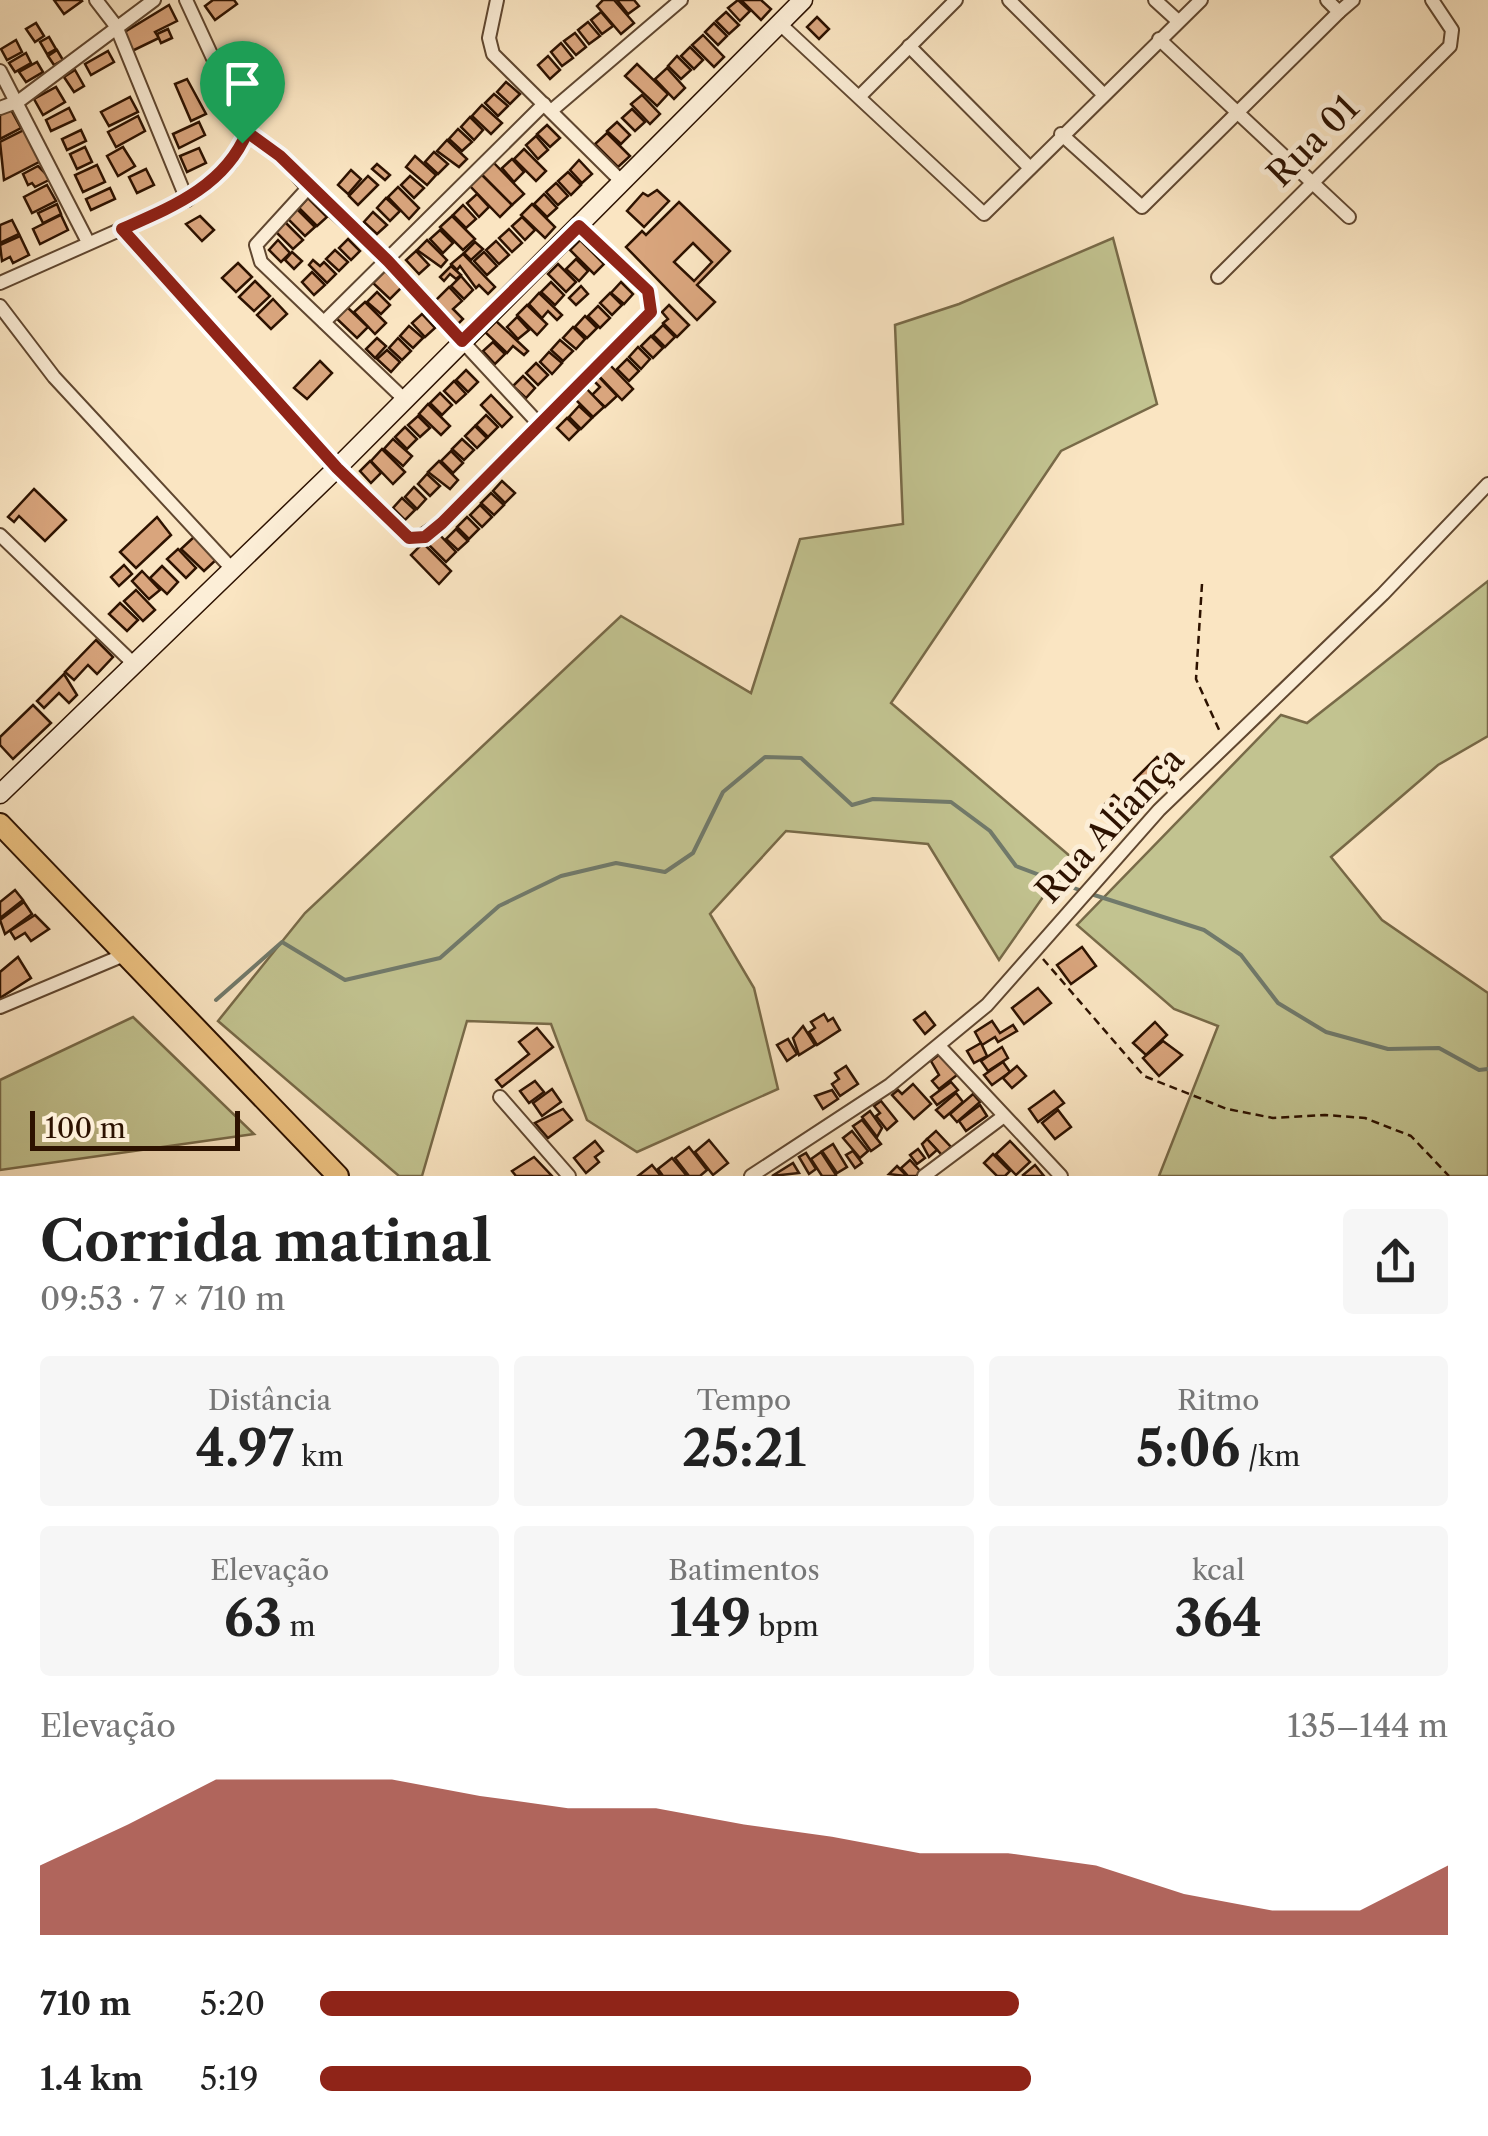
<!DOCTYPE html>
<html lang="pt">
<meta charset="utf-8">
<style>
body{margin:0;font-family:"Libre Caslon Text",serif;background:#f6f6f6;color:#222;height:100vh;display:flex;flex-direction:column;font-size:38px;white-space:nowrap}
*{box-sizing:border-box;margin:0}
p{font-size:32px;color:#767676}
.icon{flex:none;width:55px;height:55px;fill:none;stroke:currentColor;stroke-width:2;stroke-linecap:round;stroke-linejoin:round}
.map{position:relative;height:1176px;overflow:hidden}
.drawer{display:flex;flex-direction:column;background:#fff;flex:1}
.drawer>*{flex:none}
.scale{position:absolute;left:30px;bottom:25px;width:210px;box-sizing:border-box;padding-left:10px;border:5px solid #2d1200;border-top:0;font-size:28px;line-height:35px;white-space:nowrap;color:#2d1200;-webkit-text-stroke:8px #fceed7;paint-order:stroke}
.pin{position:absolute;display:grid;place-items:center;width:85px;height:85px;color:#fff;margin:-102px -42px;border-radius:50% 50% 50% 0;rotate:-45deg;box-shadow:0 0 10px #0007}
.pin .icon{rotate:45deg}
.round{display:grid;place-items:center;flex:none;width:105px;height:105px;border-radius:10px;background:#f6f6f6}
.summary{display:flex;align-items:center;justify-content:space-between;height:170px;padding:0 40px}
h1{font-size:55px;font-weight:700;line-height:75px}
.figures{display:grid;grid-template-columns:repeat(3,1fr);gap:15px;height:170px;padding:10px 40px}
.figures div{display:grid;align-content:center;border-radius:10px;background:#f6f6f6;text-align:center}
.figures b{font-size:50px;font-weight:700}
.figures small{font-size:28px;font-weight:400}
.figures p{font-size:28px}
.chart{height:280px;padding:20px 40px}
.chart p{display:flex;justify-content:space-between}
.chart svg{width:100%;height:180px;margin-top:10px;fill:#8f2418;opacity:.7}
ul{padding:0 40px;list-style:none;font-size:32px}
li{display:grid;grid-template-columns:160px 120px 1fr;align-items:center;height:75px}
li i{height:25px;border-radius:12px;background:#8f2418}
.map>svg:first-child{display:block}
</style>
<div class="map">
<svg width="1488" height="1176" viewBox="0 0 1488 1176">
<rect width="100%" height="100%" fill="#fae5c2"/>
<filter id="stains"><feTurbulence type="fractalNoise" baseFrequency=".002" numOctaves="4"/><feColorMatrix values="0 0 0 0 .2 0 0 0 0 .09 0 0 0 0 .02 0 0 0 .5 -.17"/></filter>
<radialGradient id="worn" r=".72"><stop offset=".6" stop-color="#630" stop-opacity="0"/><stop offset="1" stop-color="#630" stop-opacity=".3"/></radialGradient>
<g fill="#c2c390" stroke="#786a48" stroke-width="2.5">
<path d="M1113 238 1157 404 1061 451 891 703 1071 857 999 960 928 844 786 831 710 914 754 988 778 1089 637 1152 587 1120 551 1024 467 1021 422 1176H399L218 1021 305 913 621 616 751 693 800 539 903 524 895 325 959 304Z"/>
<path d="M1488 581V736L1438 765 1331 857 1382 920 1488 993V1176H1159L1218 1026 1174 1009 1077 925 1281 715 1307 723Z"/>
<path d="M133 1017 254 1134 0 1170V1080Z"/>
</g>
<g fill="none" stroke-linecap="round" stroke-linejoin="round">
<g stroke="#717a6b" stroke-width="4">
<path d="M1091 894 1204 930 1241 955 1278 1003 1326 1032 1388 1049 1439 1048 1479 1070 1488 1069"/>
<path d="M216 1000 282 942 345 980 440 958 499 906 561 876 616 863 665 872 693 853 723 792 765 757 801 758 852 805 873 799 951 802 990 831 1016 866 1082 891"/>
</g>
</g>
<g fill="#d9a57d" stroke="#2d1200" stroke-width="2.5" fill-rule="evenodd">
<path d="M54 0H81L82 1 64 14Z"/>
<path d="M213 0H234L237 4 215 20 205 6Z"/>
<path d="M603 0H614L634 23 621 34 597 6Z"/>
<path d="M617 0H634L639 6 628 14Z"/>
<path d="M738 0 750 11 740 21 728 8Z"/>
<path d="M741 0H761L771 9 761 20Z"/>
<path d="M169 5 177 21 155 32 159 38 132 51 123 33Z"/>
<path d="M601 12 613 26 602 34 591 20Z"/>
<path d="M726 12 739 25 729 34 716 21Z"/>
<path d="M817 17 829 29 819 39 807 27Z"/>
<path d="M588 22 600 36 589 44 578 30Z"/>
<path d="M36 23 44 36 35 42 26 29Z"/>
<path d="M714 23 727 36 718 45 705 32Z"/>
<path d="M168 29 172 38 161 43 157 34Z"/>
<path d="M575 33 586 47 576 55 564 41Z"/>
<path d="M703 35 724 57 714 67 692 45Z"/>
<path d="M49 37 56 49 47 54 40 42Z"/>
<path d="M16 40 22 52 7 60 1 49Z"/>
<path d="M561 43 573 58 562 66 551 52Z"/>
<path d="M690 47 703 60 694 69 681 56Z"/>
<path d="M57 50 63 60 54 65 48 56Z"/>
<path d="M108 51 114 62 91 75 85 64Z"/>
<path d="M26 53 31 63 15 72 9 63Z"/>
<path d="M548 56 560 70 550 79 538 65Z"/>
<path d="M677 56 691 70 681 79 668 66Z"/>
<path d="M37 62 43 72 26 82 19 72Z"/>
<path d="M637 64 668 94 657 106 625 76Z"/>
<path d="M667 68 685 88 674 99 655 79Z"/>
<path d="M75 70 84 86 74 92 64 77Z"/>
<path d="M253 77 258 92 239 99 233 85Z"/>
<path d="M187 79 206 114 191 121 175 84Z"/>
<path d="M506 82 520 94 510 104 497 92Z"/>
<path d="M56 87 65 102 43 115 34 99Z"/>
<path d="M494 94 508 106 498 116 485 103Z"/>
<path d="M642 95 660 114 650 124 631 104Z"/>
<path d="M130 97 138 112 109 126 101 112Z"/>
<path d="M482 105 502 123 491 134 472 116Z"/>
<path d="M10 108 21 128 0 139V114Z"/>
<path d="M69 108 75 120 51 131 46 120Z"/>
<path d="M632 109 645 122 635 131 622 118Z"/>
<path d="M138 116 145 131 116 147 108 132Z"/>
<path d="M470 117 483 130 474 140 461 127Z"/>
<path d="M199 122 205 135 179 148 173 134Z"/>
<path d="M617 122 630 135 621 144 607 131Z"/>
<path d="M547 125 560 138 550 147 537 134Z"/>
<path d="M26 129 41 161 4 180 0 142Z"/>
<path d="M458 129 472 142 462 151 449 139Z"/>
<path d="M81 130 86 141 67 150 62 139Z"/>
<path d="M607 133 630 156 618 167 595 144Z"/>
<path d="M536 136 548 150 538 159 526 145Z"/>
<path d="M447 140 467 159 459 167 437 151Z"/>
<path d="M85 147 92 162 77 169 70 154Z"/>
<path d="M123 147 135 166 118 176 107 156Z"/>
<path d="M199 148 206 163 187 172 180 156Z"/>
<path d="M524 149 546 171 536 181 514 159Z"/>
<path d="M434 152 448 164 438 174 425 162Z"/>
<path d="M415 156 436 175 427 185 406 167Z"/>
<path d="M512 159 524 172 514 182 502 168Z"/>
<path d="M579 160 592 174 582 183 570 170Z"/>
<path d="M493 162 524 194 512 205 481 174Z"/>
<path d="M377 164 390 175 385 180 372 169Z"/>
<path d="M97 165 105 182 83 192 75 175Z"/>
<path d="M38 166 51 179 35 187 32 183 28 185 23 174Z"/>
<path d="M146 169 154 185 137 193 129 177Z"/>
<path d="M351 170 361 179 348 194 338 185Z"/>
<path d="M568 172 581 185 571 195 558 181Z"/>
<path d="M481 174 512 205 500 217 469 185Z"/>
<path d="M368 176 378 185 358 205 349 196Z"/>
<path d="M410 176 424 188 414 198 401 185Z"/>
<path d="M556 183 568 196 558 205 546 192Z"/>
<path d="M47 185 56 201 32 213 24 197Z"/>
<path d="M398 187 419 208 409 219 388 197Z"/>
<path d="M110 188 115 199 91 210 86 199Z"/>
<path d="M657 190 669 201 644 227 627 211 643 193 648 196Z"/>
<path d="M477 194 489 207 479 217 467 203Z"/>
<path d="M544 194 557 208 547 217 534 204Z"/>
<path d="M308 198 327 217 317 226 299 208Z"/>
<path d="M386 198 400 211 390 221 377 208Z"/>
<path d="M679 202 730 251 697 285 715 302 697 320 626 247 642 231 646 235ZM693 243 712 262 694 281 674 262Z"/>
<path d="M57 204 61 214 43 223 38 213Z"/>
<path d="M532 204 555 227 545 238 521 215Z"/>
<path d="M463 205 476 219 466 228 453 215Z"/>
<path d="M296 208 315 227 305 236 287 218Z"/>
<path d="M373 212 387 225 377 234 364 222Z"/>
<path d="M61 215 68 230 40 244 33 229Z"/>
<path d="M200 216 214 230 202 241 186 224Z"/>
<path d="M452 216 475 239 463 250 440 227Z"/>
<path d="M522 217 535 230 525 240 512 226Z"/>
<path d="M12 220 19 234 0 243V225Z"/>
<path d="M284 221 303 240 293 249 275 231Z"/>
<path d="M509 229 522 243 512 252 499 238Z"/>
<path d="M440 230 453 243 443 253 430 239Z"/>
<path d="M20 236 29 255 13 263 10 257 2 261 0 245Z"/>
<path d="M348 239 360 251 351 260 339 248Z"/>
<path d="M278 240 290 253 281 262 269 250Z"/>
<path d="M427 240 447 260 441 267 417 250Z"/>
<path d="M580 240 604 264 594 274 570 250Z"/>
<path d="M496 241 509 255 499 264 486 250Z"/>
<path d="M475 242 483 249 471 260 464 253Z"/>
<path d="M335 250 348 262 339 271 326 259Z"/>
<path d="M416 251 429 265 419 274 406 260Z"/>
<path d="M292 252 302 261 294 269 285 260Z"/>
<path d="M484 252 497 266 487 275 474 261Z"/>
<path d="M463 254 495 287 488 294 479 285 476 288 460 266 457 270 451 264Z"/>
<path d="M576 259 588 271 579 281 566 269Z"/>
<path d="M313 260 320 266 324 262 336 274 327 283 309 265Z"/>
<path d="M238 263 252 277 236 292 222 278Z"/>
<path d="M558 264 576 282 566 292 548 274Z"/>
<path d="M451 266 461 275 456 279 450 274 444 281 440 277Z"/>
<path d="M385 271 402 287 390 299 373 283Z"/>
<path d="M312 272 325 285 314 295 302 282Z"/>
<path d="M461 276 473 290 464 299 451 286Z"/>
<path d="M255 281 270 296 254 311 239 297Z"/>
<path d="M551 282 564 295 555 305 541 292Z"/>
<path d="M621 282 633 294 624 304 611 293Z"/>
<path d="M581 286 588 294 576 305 569 298Z"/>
<path d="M449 287 462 301 453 309 463 319 458 324 435 301Z"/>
<path d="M377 292 390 305 381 314 367 302Z"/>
<path d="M539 293 562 315 557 320 548 311 542 318 529 304Z"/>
<path d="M610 293 622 305 612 315 600 303Z"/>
<path d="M273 299 287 314 271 329 257 315Z"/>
<path d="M365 302 386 323 375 334 354 312Z"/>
<path d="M527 305 547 324 537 335 517 315Z"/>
<path d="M669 305 689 325 677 337 663 323 668 319 662 312Z"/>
<path d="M598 306 610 318 600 328 588 316Z"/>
<path d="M347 307 368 327 357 338 336 318Z"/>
<path d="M422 314 435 328 425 337 412 323Z"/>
<path d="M585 316 597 328 587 338 575 327Z"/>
<path d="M517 317 529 330 518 339 507 327Z"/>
<path d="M496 321 528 351 524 355 513 346 507 353 485 332Z"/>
<path d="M663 325 675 337 665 347 653 335Z"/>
<path d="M409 326 423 338 413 348 400 336Z"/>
<path d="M573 327 585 339 576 349 563 338Z"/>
<path d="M651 336 663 348 653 358 641 346Z"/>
<path d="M377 338 386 346 375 358 366 349Z"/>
<path d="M398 338 411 351 402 360 389 348Z"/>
<path d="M560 340 573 351 563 361 551 350Z"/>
<path d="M493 342 505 354 495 364 483 351Z"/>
<path d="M638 347 650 359 641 369 629 357Z"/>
<path d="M387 350 400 362 391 372 377 359Z"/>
<path d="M549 352 562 363 552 374 540 362Z"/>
<path d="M627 359 639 371 629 381 617 369Z"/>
<path d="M320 361 332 373 307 399 294 388Z"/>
<path d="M536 363 548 375 538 385 526 373Z"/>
<path d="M609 364 633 389 622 400 598 375Z"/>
<path d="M466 370 478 382 468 392 456 380Z"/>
<path d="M597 375 617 396 605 407 592 395 600 387 592 379Z"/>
<path d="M523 376 535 388 526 398 513 386Z"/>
<path d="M454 381 466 394 456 403 444 391Z"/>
<path d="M583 385 604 407 593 417 572 396Z"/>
<path d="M440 393 452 405 442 415 430 403Z"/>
<path d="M491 395 512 417 502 427 481 405Z"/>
<path d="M428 404 450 426 441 435 419 414Z"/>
<path d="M579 406 592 418 581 429 569 417Z"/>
<path d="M486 415 498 427 488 437 476 425Z"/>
<path d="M418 416 430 428 420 437 408 425Z"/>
<path d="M567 418 579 430 569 440 557 428Z"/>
<path d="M475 426 487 438 477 448 465 436Z"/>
<path d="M405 427 417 439 407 449 395 437Z"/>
<path d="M393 439 412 456 403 466 384 449Z"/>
<path d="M462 439 474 450 464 460 452 449Z"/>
<path d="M382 449 405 472 393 484 371 461Z"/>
<path d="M451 451 463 463 453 473 441 461Z"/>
<path d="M370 461 381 473 371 483 360 471Z"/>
<path d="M439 461 458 480 450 489 428 472Z"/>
<path d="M427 474 440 486 430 496 418 484Z"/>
<path d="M502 481 515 493 505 503 493 491Z"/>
<path d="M414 487 426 499 417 509 405 497Z"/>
<path d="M34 489 66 520 45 541 19 516 14 522 8 517Z"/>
<path d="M491 493 504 505 494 515 481 503Z"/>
<path d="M402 498 415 510 405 520 393 508Z"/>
<path d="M480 505 492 517 482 527 470 515Z"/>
<path d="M157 517 171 535 136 568 120 552Z"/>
<path d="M467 517 479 529 469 539 457 527Z"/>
<path d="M456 529 468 541 458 550 446 539Z"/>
<path d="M436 531 456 552 446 562 425 541Z"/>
<path d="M195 536 217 559 204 571 181 549Z"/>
<path d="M423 543 451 571 439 584 411 555Z"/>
<path d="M178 549 196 568 186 578 167 559Z"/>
<path d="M124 565 132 574 119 586 111 577Z"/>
<path d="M162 566 178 582 167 594 150 578Z"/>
<path d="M142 571 160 590 149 599 132 581Z"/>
<path d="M136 590 155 610 143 621 124 601Z"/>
<path d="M120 603 138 620 127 631 109 614Z"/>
<path d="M96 640 113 657 97 674 88 665 74 680 65 672Z"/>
<path d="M64 674 77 695 69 703 59 693 44 708 37 701Z"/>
<path d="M33 705 51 723 13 759 0 745V737Z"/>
<path d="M1157 757 1166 766 1147 784 1158 794 1123 828 1102 807 1114 795 1123 803 1140 786 1134 780Z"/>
<path d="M15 890 23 900 0 918V902Z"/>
<path d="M24 902 32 914 5 934 0 920Z"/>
<path d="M35 915 49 929 31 941 25 933 15 939 10 931Z"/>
<path d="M1082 947 1096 966 1071 984 1057 965Z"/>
<path d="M18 957 31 978 0 998V972Z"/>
<path d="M1038 988 1051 1003 1024 1024 1012 1008Z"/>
<path d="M925 1012 935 1025 925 1034 914 1020Z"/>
<path d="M824 1014 828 1021 833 1018 840 1030 817 1045 809 1032 815 1028 811 1022Z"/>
<path d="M992 1021 1000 1033 1013 1025 1017 1031 998 1042 995 1037 982 1045 975 1032Z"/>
<path d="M1155 1022 1167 1035 1146 1055 1133 1043Z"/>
<path d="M803 1026 815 1045 799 1055 793 1038Z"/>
<path d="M537 1028 553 1047 502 1087 496 1080 529 1054 519 1042Z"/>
<path d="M788 1039 797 1054 787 1061 777 1045Z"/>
<path d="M1163 1041 1182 1055 1159 1076 1143 1058Z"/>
<path d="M981 1043 987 1056 974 1063 967 1051Z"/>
<path d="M1002 1047 1008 1058 988 1071 981 1061Z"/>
<path d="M941 1053 957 1075 939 1089 932 1081 939 1075 931 1061Z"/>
<path d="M1003 1062 1010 1072 992 1085 984 1075Z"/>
<path d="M846 1066 858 1084 840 1096 832 1084 839 1079 835 1073Z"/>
<path d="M1017 1066 1026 1076 1012 1088 1003 1078Z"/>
<path d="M535 1081 544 1092 529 1103 520 1091Z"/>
<path d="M951 1082 958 1090 937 1105 931 1097Z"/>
<path d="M913 1084 931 1104 914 1119 892 1095 898 1090 902 1094Z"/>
<path d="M552 1089 561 1102 542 1116 533 1103Z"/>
<path d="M832 1090 838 1099 823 1109 815 1096Z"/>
<path d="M1054 1091 1064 1103 1038 1122 1029 1109Z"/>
<path d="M956 1093 963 1102 944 1118 936 1110Z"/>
<path d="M973 1094 980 1102 957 1122 950 1114Z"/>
<path d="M881 1101 897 1121 887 1130 876 1116 880 1113 874 1106Z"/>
<path d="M980 1105 987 1116 966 1131 959 1121Z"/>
<path d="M563 1109 572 1120 548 1138 535 1123Z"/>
<path d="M1058 1110 1071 1127 1055 1139 1042 1123Z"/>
<path d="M870 1111 882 1128 877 1137 862 1117Z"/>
<path d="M862 1120 881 1144 871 1151 853 1126Z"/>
<path d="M852 1131 868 1151 860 1158 843 1138Z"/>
<path d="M936 1131 951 1147 942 1155 927 1139Z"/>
<path d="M927 1139 937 1150 929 1157 922 1144Z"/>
<path d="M709 1140 728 1163 713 1175 695 1152Z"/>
<path d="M595 1141 603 1151 595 1157 599 1162 586 1173 574 1158Z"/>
<path d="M1010 1141 1030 1162 1016 1175 996 1154Z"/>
<path d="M833 1144 847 1167 837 1173 822 1151Z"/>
<path d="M689 1147 707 1170 700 1176H689L675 1158Z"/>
<path d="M918 1149 925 1158 917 1164 910 1155Z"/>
<path d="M853 1151 862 1163 855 1168 846 1155Z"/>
<path d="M821 1152 836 1175 835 1176H822L811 1159Z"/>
<path d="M806 1153 816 1169 809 1174 799 1157Z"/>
<path d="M993 1154 1010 1171 1005 1176H997L984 1163Z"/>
<path d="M534 1157 552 1176H516L512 1171Z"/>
<path d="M672 1158 687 1176H663L658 1169Z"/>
<path d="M910 1160 921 1172 916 1176H908L901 1168Z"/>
<path d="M793 1163 799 1173 772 1176Z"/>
<path d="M652 1165 661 1176H638Z"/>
<path d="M1035 1165 1044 1176H1024L1023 1175Z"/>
<path d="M897 1166 906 1175 905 1176 889 1174Z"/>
</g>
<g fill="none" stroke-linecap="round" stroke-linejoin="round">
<g stroke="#604730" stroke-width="16">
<g id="street">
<path d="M96 0 116 26 187 200"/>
<path d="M186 0 247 132 280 156 308 188 256 245 261 262 404 399"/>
<path d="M497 0 489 38 493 54 622 182"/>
<path d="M1009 0 1103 94"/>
<path d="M1155 0 1178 21"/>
<path d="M1339 12 1353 0"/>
<path d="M779 23 984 214 1201 0"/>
<path d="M1159 39 1349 217"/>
<path d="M909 46 1029 167"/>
<path d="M0 71 88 242"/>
<path d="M861 95 956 0"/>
<path d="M0 108 19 101 154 0"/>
<path d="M551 111 681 0"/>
<path d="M1061 134 1142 207 1339 12 1327 0"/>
<path d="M308 188 388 261 539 424"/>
<path d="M122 229C160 270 387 535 417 539L441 523 651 312 648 291 579 225"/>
<path d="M1218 277 1450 46 1452 30 1432 0"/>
<path d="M0 283 187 200 230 164 247 132"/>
<path d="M0 306 54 377 233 570"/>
<path d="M324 322 544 104"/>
<path d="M0 535 134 664"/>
<path d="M0 1007 124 955"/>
<path d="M940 1047 1061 1176"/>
<path d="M500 1097 569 1176"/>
<path d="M751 1176 890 1085 987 1005 1159 810 1383 594 1488 484"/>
<path d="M924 1176 1004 1116"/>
</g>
</g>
<g stroke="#2d1200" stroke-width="21">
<path id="secondary" d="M0 794 337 468 803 0"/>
</g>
<g stroke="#2d1200" stroke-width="24">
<path id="primary" d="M0 824 338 1176"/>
</g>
<g stroke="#2d1200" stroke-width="2.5" stroke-dasharray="8 5" stroke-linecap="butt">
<path d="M1202 584 1196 679 1220 732"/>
<path d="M1043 959 1144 1076 1227 1109 1273 1118 1325 1115 1365 1118 1411 1136 1449 1176"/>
</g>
<use href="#street" stroke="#fceed7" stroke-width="12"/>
<use href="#secondary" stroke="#fceed7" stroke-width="18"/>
<use href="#primary" stroke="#edc281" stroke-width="20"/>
</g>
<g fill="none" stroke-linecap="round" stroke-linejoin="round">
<g stroke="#fff" stroke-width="20">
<path id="route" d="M247 132 280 156 388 261 462 341 579 226 648 291 651 312 442 523 425 537 409 538 337 468 122 229C172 207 225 186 247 132Z"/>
</g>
<use href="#route" stroke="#8f2418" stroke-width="12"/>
</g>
<g text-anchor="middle" stroke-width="10" stroke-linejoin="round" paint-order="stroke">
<g font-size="35" fill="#2d1200" stroke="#fceed7">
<text transform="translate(1313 141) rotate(-45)" y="12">Rua 01</text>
<text transform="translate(1110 825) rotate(-47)" y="12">Rua Aliança</text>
</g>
</g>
<rect width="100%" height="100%" filter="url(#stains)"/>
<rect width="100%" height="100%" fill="url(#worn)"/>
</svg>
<div class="scale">100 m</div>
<div class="pin" style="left:242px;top:143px;background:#1e9e55"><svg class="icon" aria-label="arrive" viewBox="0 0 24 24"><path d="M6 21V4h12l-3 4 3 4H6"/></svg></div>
</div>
<section class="drawer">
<div class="summary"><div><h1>Corrida matinal</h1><p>09:53 · 7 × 710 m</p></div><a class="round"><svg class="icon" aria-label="share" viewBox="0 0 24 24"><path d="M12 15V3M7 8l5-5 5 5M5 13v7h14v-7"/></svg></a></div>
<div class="figures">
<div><p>Distância</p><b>4.97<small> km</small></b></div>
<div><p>Tempo</p><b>25:21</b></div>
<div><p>Ritmo</p><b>5:06<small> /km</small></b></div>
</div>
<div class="figures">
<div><p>Elevação</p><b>63<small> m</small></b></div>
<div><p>Batimentos</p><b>149<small> bpm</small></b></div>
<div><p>kcal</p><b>364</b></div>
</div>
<div class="chart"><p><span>Elevação</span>135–144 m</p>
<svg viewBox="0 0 160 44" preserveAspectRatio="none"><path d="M0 44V27L10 17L20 6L30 6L40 6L50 10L60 13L70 13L80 17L90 20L100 24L110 24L120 27L130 34L140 38L150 38L160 27V44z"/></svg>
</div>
<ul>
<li><b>710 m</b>5:20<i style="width:62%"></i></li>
<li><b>1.4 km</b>5:19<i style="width:63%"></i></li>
</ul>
</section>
